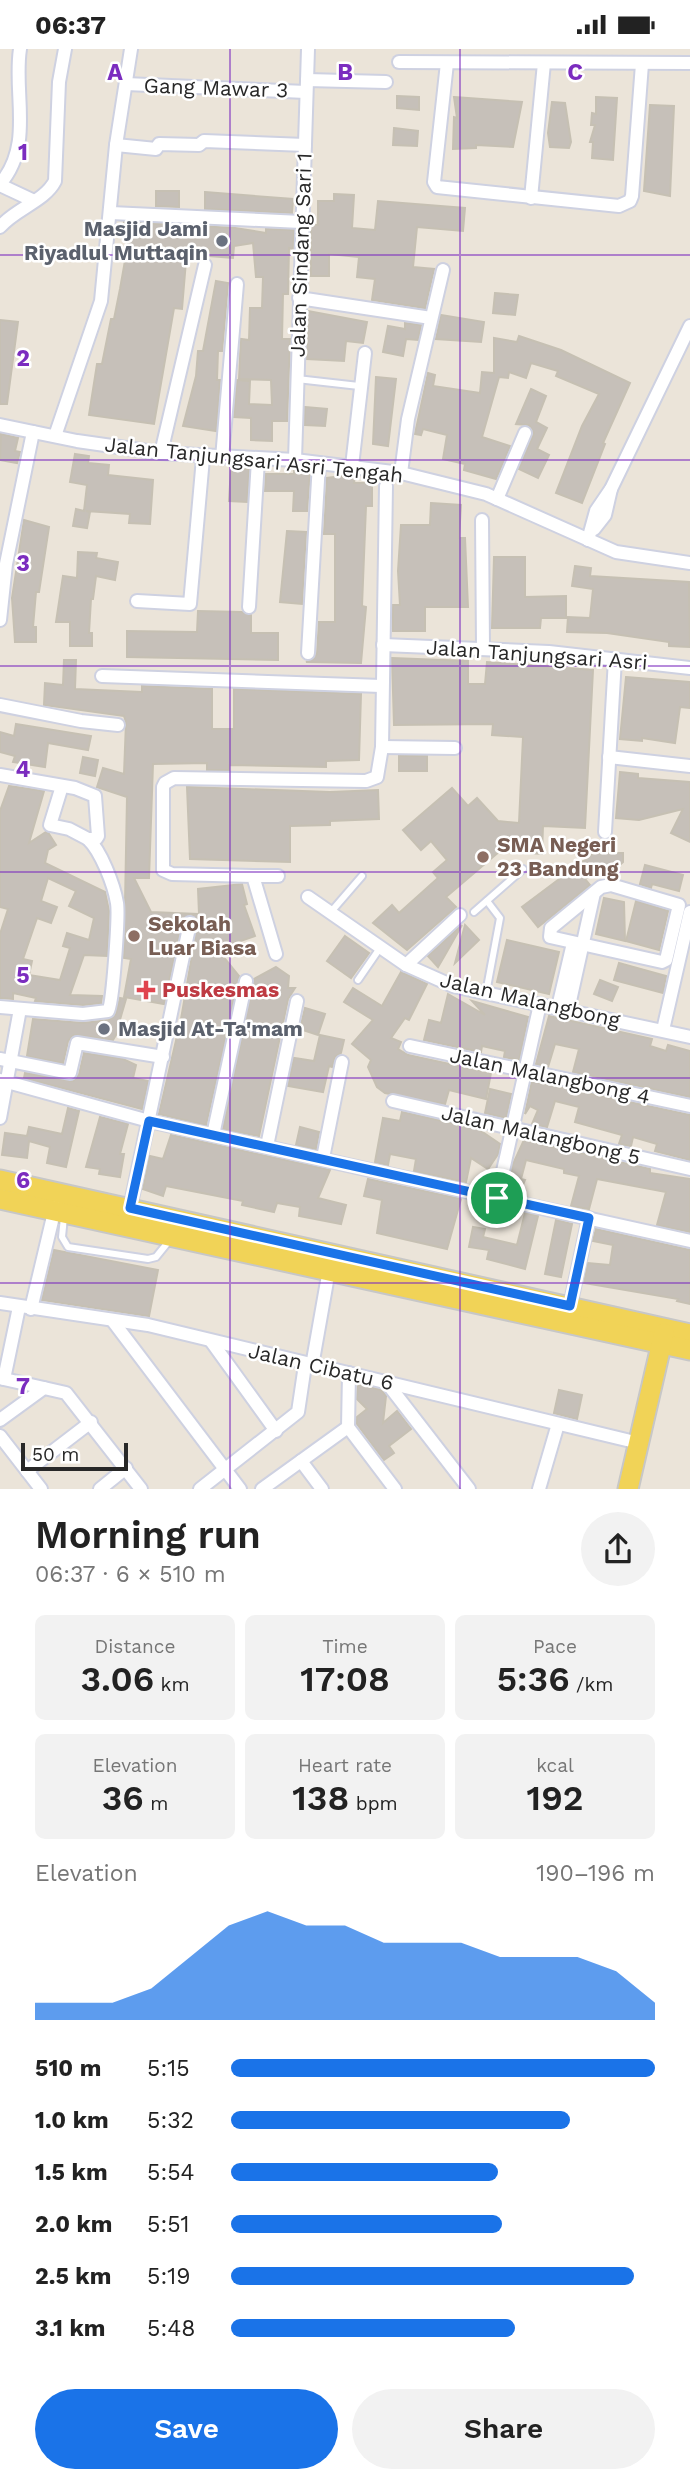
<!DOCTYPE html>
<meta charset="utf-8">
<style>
body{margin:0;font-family:"Work Sans",sans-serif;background:#f2f2f2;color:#222;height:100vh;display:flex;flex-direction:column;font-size:26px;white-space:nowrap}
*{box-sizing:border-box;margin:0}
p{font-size:23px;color:#767676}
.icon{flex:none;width:38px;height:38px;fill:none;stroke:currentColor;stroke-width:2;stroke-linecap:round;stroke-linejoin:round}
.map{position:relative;height:1440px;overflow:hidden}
.side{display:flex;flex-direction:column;background:#fff;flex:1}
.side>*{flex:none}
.scale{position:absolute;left:21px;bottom:18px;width:107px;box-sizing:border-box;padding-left:7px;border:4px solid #282828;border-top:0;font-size:19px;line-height:24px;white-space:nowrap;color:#282828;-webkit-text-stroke:5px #fff;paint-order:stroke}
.pin{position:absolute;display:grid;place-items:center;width:60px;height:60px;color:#fff;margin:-30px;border:4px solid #fff;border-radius:50%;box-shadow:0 2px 7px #0007}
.round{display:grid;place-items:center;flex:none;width:74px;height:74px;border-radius:37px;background:#f2f2f2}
.headline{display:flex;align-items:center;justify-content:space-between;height:119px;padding:0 35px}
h1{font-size:38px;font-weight:600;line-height:52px}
.figures{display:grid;grid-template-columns:repeat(3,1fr);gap:10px;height:119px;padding:7px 35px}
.figures div{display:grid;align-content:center;border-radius:10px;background:#f2f2f2;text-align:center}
.figures b{font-size:35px;font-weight:600}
.figures small{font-size:19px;font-weight:400}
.figures p{font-size:19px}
.chart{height:196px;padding:14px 35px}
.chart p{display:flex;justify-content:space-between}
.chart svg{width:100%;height:126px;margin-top:7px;fill:#1a73e8;opacity:.7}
.button{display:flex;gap:14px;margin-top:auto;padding:14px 35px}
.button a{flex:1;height:80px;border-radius:42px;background:#1a73e8;color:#fff;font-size:28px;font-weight:600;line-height:80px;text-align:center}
.button a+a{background:#f2f2f2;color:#222}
ul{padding:0 35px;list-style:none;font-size:23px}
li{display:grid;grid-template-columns:112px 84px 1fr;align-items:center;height:52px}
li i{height:18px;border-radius:9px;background:#1a73e8}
.status{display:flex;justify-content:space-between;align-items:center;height:49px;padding:0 35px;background:#fff;direction:ltr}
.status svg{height:19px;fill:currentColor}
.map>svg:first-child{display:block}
</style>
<div class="status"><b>06:37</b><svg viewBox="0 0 49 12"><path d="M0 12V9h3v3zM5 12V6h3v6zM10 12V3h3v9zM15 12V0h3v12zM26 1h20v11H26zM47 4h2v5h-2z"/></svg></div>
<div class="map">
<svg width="690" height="1440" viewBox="0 0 690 1440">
<rect width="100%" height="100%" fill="#ebe4d9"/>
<g fill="#c6c0b9" stroke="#c6c0b3" stroke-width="2" fill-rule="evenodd">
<path d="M397 47 419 48V61L397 59Z"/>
<path d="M454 48 522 53 513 98 476 96V99L453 100 454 68 457 69Z"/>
<path d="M596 48 617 49 613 111 592 109 593 93H590L595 76H591L592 64 596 65Z"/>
<path d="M552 53 565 54 571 93 569 99 550 98 548 84Z"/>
<path d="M650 56 674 57 670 147 644 142Z"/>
<path d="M394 79 418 82 417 97 393 96Z"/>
<path d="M156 142H179V158L156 157Z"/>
<path d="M205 143 293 150 292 164 205 160Z"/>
<path d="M334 145 354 146 352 179 375 181 378 152 465 159 463 182 417 178 413 218 434 220 425 259 372 251 375 230 357 228 359 208 329 205V227H311V176H318V152H334Z"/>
<path d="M124 173 235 179 266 184V180L294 181 293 200 289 199 288 245H283L282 290H290L287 372H272V392L251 391V369L234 368 237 331 250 332 249 355 272 356 271 331 239 330 241 290 249 291 250 259H262L263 228H256L253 194 234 197 233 209 209 207V200H187L182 260 174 259 154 375 89 366 97 315H102L111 270H114L120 240 129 189 121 188Z"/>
<path d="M216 232 228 234 222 302H218L217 331H220L216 382 183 377 196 327 198 302H203Z"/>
<path d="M495 244 518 246 515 266 493 264Z"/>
<path d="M308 262 367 273 363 294 346 292 344 312 307 310Z"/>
<path d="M441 266 484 273 481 293 436 290Z"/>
<path d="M0 271 18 273 7 355H0Z"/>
<path d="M405 274 421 276 418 291 406 290 403 307 383 303 388 277 405 280Z"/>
<path d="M519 287 561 301 630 334 603 394 605 395 582 454 556 444 582 377 599 345 556 327 558 322 531 314 526 329 509 323 508 329 499 328 482 388 510 397 496 430 464 421 465 415 443 410 447 386 423 380 421 386 415 385 428 324 435 326 433 337 480 344 482 323 494 324V289L517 293Z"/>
<path d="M376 328 396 330 388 397 373 395Z"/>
<path d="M531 340 546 347 536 373 547 379 537 400 549 406 538 429 519 420 534 384 529 376 516 375Z"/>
<path d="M305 358 327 360 325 377 305 376Z"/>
<path d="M1 385 18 389 15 402 20 403 17 414 0 411Z"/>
<path d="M75 405 89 407 88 414 109 416 108 426 153 431 150 475 129 474 130 465 86 462 90 463 87 479 73 477 76 460 84 462 87 436 70 433Z"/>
<path d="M231 419 249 420 247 453 229 452Z"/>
<path d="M294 422H310L307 462H293L294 442H265L266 425H294Z"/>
<path d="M342 427 355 428 354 434H372V457H366L362 557 366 558 361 614 306 613 312 611 317 605 319 573H335V485H324L327 429Z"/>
<path d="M431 454 461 456 459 489H465L468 558H425V582H393V556H400L398 522 401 476H430Z"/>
<path d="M24 471 49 478 39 543H36L33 578H36V593H15L12 549Z"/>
<path d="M287 482 306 483 302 555 280 553Z"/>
<path d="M78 503 97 504 96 509 118 513 115 531 96 527 93 550H91L89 584H92V597H70V573H56L63 527 77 529Z"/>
<path d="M494 508H525V548L566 547V569H541L540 579H492Z"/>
<path d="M575 517 591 519 590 527 689 533 690 598 669 597V593L607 584 567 583 568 568 590 569 593 540 572 537Z"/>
<path d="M198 562 242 563 251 566V584H278V611L127 608V582L197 583Z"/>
<path d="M392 609 468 612V635H485L487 613 593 621 585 779 543 777 542 805 500 802 446 848 456 858 407 901 373 874 392 856 399 864 438 829 433 823 447 811 431 792 421 801 403 781 452 739 468 757 477 749 498 772 519 774 523 688 492 686 493 675 394 676Z"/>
<path d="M64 611H76L75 640 142 643V637L212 640V680H234V640L361 645 359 711 326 712V718L229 716V721H207V714L153 715 149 829H134L151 863 199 865 198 840 242 835 247 855 244 856 255 887 217 900 239 927 206 1076 159 1065 181 970 198 872 191 865 182 872 164 955 124 948 131 910 124 909 127 748 97 738 103 719 124 725 126 673 124 667 44 656 45 634 63 636Z"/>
<path d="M626 628 690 633V659L680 658 675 694 642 689V692L620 690Z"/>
<path d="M16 675 91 687 88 701 48 694 45 718 13 713 15 707 0 703V683L14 687Z"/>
<rect x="399" y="707" width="28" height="15"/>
<path d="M83 708 98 711 95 727 80 724Z"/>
<path d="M620 723 638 725V729L690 733V793L671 784 683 760 639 771 616 769Z"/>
<path d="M9 737 44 742 29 794 46 783 49 785 56 796 48 801 45 814 105 843 109 862 107 907 84 906 70 946 102 947 101 954 83 956 35 952 36 949 13 944V950L0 949V885L8 860 0 858V762ZM48 829 76 842 69 857 94 869 89 891 67 884 63 897 70 899 60 931 29 926 32 912 23 910 37 869 51 874 57 858 41 852Z"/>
<path d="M187 738 330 743 378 741 379 770 330 772V776L290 777V813L190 810Z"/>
<path d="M594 804H623V813L615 820H600L585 830 590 836 538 878 522 858Z"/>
<path d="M645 816 683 826 679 842 652 835 651 839 640 835Z"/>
<path d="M604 849 624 853 625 892 596 885Z"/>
<path d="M636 852 668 862 659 901 626 892Z"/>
<path d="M462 876 445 906 438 918 428 907Z"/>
<path d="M465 876 479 891 455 914Z"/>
<path d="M345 887 369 904 351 929 327 912Z"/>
<path d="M507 891 559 903 549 945 497 933Z"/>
<path d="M619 914 666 927 663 944 614 931Z"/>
<path d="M276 918 289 927 288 939H295L288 950 259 1087 223 1080 254 930Z"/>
<path d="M401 923 427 935 409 971 405 969 391 989 401 993 398 1000 408 1006 491 1024 486 1050 449 1041 445 1055 385 1044 377 1038 368 1018 371 1011 352 995 373 971 344 953 353 939 382 957Z"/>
<path d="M600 931 618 938 612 952 594 945Z"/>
<path d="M448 945 485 966 472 952 528 968 519 1011 504 1008 505 1002 482 997 481 1003 424 991 429 971 441 974Z"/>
<path d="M120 949 126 950 119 974 122 976 113 991 74 986 68 992 63 1014 27 1007 33 970 83 974 109 971 116 965Z"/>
<path d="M305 959 325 965 318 986 300 980Z"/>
<path d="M549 967 652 990 650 997 666 1002 668 996 690 1002V1048L573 1023 579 1000 555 995 548 1018 536 1015Z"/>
<path d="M320 986 344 991 341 1004 335 1008 332 1018 329 1017 323 1043 288 1037 294 1009 314 1012Z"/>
<path d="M84 1004 123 1010 136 1016 133 1029 148 1032 142 1060 24 1029 25 1024 73 1032 79 1026Z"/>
<path d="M532 1032 690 1066V1111L655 1102 657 1095 633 1088 631 1097 619 1095 622 1086 575 1073 579 1058 555 1052 547 1078 532 1075 538 1061 530 1057 525 1065Z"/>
<path d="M490 1040 511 1045 506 1069 485 1064Z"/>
<path d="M68 1059 79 1062 66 1118 47 1114 50 1098 29 1092 27 1109 2 1106 5 1084 27 1087 29 1078 62 1085Z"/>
<path d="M402 1063 478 1080 500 1095 498 1105 488 1120 471 1109 466 1133 414 1122 416 1110 390 1105 388 1116 375 1113 383 1069 400 1072Z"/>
<path d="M100 1068 128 1075 120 1105H124L120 1128 99 1125 100 1120 86 1118Z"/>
<path d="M300 1078 319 1083 316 1100 296 1096Z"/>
<path d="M171 1086 330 1121 318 1149 346 1156 341 1175 299 1167 300 1158 277 1154 274 1163 242 1156 243 1152 166 1137 163 1147 143 1140 150 1107 163 1110Z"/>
<path d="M524 1091 650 1120V1124L690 1130V1183L657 1176 666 1143 597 1130 589 1160 571 1157 579 1127 564 1124V1120L526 1111 521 1130 525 1131 520 1143 508 1138 513 1115Z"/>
<path d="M368 1130 461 1150 447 1200 377 1184 382 1151 364 1147Z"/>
<path d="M525 1164 538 1167 525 1220 487 1210 489 1201 469 1198 473 1178 485 1180 483 1188 517 1196Z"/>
<path d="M556 1171 572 1175 561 1228 545 1225Z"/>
<path d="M596 1180 690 1201V1255L677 1252 678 1250 584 1234 588 1214 610 1216 613 1196 593 1192Z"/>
<path d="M54 1201 158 1221 149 1267 42 1251Z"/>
<path d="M358 1335 381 1341 386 1347 383 1374 397 1362 411 1380 389 1397 394 1404 384 1411 357 1375V1368L367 1360 357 1350Z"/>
<path d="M559 1341 582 1346 577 1370 554 1364Z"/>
</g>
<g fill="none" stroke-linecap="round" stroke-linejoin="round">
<g stroke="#ced1e1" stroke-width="10">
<g id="lane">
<path d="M297 330 359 337"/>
<path d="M474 863 523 820"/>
<path d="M330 864 362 827"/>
<path d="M358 931 380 899"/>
<path d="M486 944 500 869 487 852"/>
<path d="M64 1168 62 1188 68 1198 148 1210 156 1208 169 1192"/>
</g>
</g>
<g stroke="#ced1e1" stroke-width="16">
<g id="street">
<path d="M399 13 690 14"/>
<path d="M447 14 434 133 437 138 619 157 630 152 632 147 642 15"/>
<path d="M307 31 386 33"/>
<path d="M126 35 306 43"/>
<path d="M116 96 156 100 159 95 199 96 204 92 305 96"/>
<path d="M0 135C34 96 13 45 20 0"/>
<path d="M0 136 32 151"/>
<path d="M531 149 544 14"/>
<path d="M111 164 301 173"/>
<path d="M0 178C15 160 45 152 55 132L59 33 65 0"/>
<path d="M299 249 431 269"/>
<path d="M0 376 77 392 161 404 295 411 401 424 486 445 616 503 690 514"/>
<path d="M55 387 101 252 116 96 131 0"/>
<path d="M161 404 205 216"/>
<path d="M222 409 237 235"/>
<path d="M295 411 308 0"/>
<path d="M352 417 365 304"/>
<path d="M401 424 408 370 443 221"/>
<path d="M497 450 525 384"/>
<path d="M482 471 483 599"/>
<path d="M594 480 605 466 611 440"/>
<path d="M588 491 596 462 611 440 690 277"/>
<path d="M137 552 190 555 203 409"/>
<path d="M249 558 258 411"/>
<path d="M0 571 6 515 33 383"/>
<path d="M383 596 549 603 690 619"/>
<path d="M308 604 319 414"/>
<path d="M102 627 381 637"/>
<path d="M0 656 81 672 118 676"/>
<path d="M382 698 455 699"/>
<path d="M609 708 690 717"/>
<path d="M0 726 75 739 95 747 98 787 96 790H88C101 802 114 836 117 854 119 865 113 955 108 962L83 965 0 958"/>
<path d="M62 737 50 776 69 780 88 790"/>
<path d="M605 783 615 610"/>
<path d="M253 827H278"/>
<path d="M611 836 679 856 666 911 662 913 550 888 551 879 601 838Z"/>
<path d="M308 848 406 916 453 937 690 988"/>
<path d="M276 905 253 827 172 825 163 821V738L165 734 174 729 366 732 377 728 382 698 386 437"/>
<path d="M406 916 460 866"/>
<path d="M558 958 573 894"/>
<path d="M568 961 594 844"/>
<path d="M663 981 690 863"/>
<path d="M410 997 690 1057"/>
<path d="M0 1010 70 1024 77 994 163 1008"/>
<path d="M0 1031 149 1072 690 1192"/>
<path d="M393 1052 690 1120"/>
<path d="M0 1069 20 960"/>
<path d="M213 1086 246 932"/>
<path d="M267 1097 297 952"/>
<path d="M323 1109 342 1013"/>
<path d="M497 1149 540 955"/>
<path d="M130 1159 190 874"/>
<path d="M0 1254 148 1276 639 1394"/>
<path d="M570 1257 589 1169"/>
<path d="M31 1260 56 1155"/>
<path d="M112 1271 240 1440"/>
<path d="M211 1292 276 1382"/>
<path d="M312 1317 329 1221"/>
<path d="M0 1329 44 1339 0 1371"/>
<path d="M4 1330 19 1258"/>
<path d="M387 1334 469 1440"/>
<path d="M44 1339 66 1344 141 1440"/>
<path d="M348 1378 395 1440"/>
<path d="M0 1387 41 1440"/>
<path d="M301 1412 322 1440"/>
<path d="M27 1422 91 1373"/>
<path d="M100 1440 126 1419"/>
<path d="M200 1440 298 1363 305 1316"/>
<path d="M262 1440 348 1378 349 1324"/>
<path d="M539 1440 558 1375"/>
</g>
</g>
<g stroke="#c7c7c7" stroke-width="23">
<g id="primary">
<path d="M0 1131 690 1285"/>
<path d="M0 1150 690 1301"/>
<path d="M628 1440 664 1284"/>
</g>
</g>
<use href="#lane" stroke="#fff" stroke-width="6"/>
<use href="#street" stroke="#fff" stroke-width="12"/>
<use href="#primary" stroke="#f1d357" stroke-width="19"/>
</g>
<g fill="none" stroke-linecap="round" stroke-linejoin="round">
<g stroke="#fff" stroke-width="14">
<path id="route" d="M149 1072 589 1169 570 1257 130 1159Z"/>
</g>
<use href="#route" stroke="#1a73e8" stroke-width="9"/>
</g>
<path fill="none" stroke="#7b2cbf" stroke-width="2" stroke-opacity="0.55" d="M230 0V1440M460 0V1440M0 206H690M0 411H690M0 617H690M0 823H690M0 1029H690M0 1234H690"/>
<g fill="#6b7280" stroke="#fff" stroke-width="2.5">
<circle cx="222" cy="192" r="7"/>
<circle cx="104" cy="980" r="7"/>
</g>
<g fill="#8d6e63" stroke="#fff" stroke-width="2.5">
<circle cx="483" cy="808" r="7"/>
<circle cx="134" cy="887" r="7"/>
</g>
<path fill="#e0444e" stroke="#fff" stroke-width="2.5" d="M142.5 930.5h7v7h7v7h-7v7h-7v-7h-7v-7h7z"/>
<g text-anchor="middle" stroke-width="5" stroke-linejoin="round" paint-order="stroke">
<g font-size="21" fill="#282828" stroke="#fff">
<text transform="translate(216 39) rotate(2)" y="7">Gang Mawar 3</text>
<text transform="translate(301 206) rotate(-88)" y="7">Jalan Sindang Sari 1</text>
<text transform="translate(254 411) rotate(6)" y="7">Jalan Tanjungsari Asri Tengah</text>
<text transform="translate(537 606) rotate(4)" y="7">Jalan Tanjungsari Asri</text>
<text transform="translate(530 951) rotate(13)" y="7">Jalan Malangbong</text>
<text transform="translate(550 1027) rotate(12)" y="7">Jalan Malangbong 4</text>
<text transform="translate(541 1086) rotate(13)" y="7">Jalan Malangbong 5</text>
<text transform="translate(321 1318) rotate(13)" y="7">Jalan Cibatu 6</text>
</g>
<g font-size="21" font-weight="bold" fill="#5b616d" stroke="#fff" text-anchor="end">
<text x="208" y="187">Masjid Jami<tspan x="208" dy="24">Riyadlul Muttaqin</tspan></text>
<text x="118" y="987" text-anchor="start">Masjid At-Ta'mam</text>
</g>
<g font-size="21" font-weight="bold" fill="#785e54" stroke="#fff" text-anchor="start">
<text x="497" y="803">SMA Negeri<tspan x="497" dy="24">23 Bandung</tspan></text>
<text x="148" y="882">Sekolah<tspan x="148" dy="24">Luar Biasa</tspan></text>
</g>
<g font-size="21" font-weight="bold" fill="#be3a42" stroke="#fff" text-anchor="start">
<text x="162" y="948">Puskesmas</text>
</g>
</g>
<g font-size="23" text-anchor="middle" font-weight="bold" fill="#7b2cbf" stroke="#fff" stroke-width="5" stroke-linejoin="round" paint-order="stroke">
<text x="115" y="31">A</text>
<text x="345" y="31">B</text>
<text x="575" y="31">C</text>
<text x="23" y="111">1</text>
<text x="23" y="317">2</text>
<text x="23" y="522">3</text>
<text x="23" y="728">4</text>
<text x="23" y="934">5</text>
<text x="23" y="1139">6</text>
<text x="23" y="1345">7</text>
</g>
</svg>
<div class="scale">50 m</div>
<div class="pin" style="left:497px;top:1149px;background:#1e9e55"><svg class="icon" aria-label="arrive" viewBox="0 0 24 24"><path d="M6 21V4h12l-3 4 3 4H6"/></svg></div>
</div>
<section class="side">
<div class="headline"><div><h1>Morning run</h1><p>06:37 · 6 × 510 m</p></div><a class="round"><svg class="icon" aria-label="share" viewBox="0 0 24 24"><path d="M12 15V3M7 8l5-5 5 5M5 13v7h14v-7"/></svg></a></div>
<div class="figures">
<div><p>Distance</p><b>3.06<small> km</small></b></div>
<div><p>Time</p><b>17:08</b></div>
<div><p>Pace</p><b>5:36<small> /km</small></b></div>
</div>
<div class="figures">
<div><p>Elevation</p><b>36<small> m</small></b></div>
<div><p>Heart rate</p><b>138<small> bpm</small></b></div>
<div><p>kcal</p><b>192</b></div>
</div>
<div class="chart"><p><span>Elevation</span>190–196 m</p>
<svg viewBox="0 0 160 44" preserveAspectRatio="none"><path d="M0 44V38L10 38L20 38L30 33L40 22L50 11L60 6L70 11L80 11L90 17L100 17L110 17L120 22L130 22L140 22L150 27L160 38V44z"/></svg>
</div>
<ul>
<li><b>510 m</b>5:15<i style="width:100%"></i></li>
<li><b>1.0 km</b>5:32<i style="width:80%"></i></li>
<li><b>1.5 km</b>5:54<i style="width:63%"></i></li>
<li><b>2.0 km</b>5:51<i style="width:64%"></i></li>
<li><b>2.5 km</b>5:19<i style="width:95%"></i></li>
<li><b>3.1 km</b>5:48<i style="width:67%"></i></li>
</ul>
<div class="button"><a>Save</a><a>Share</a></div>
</section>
